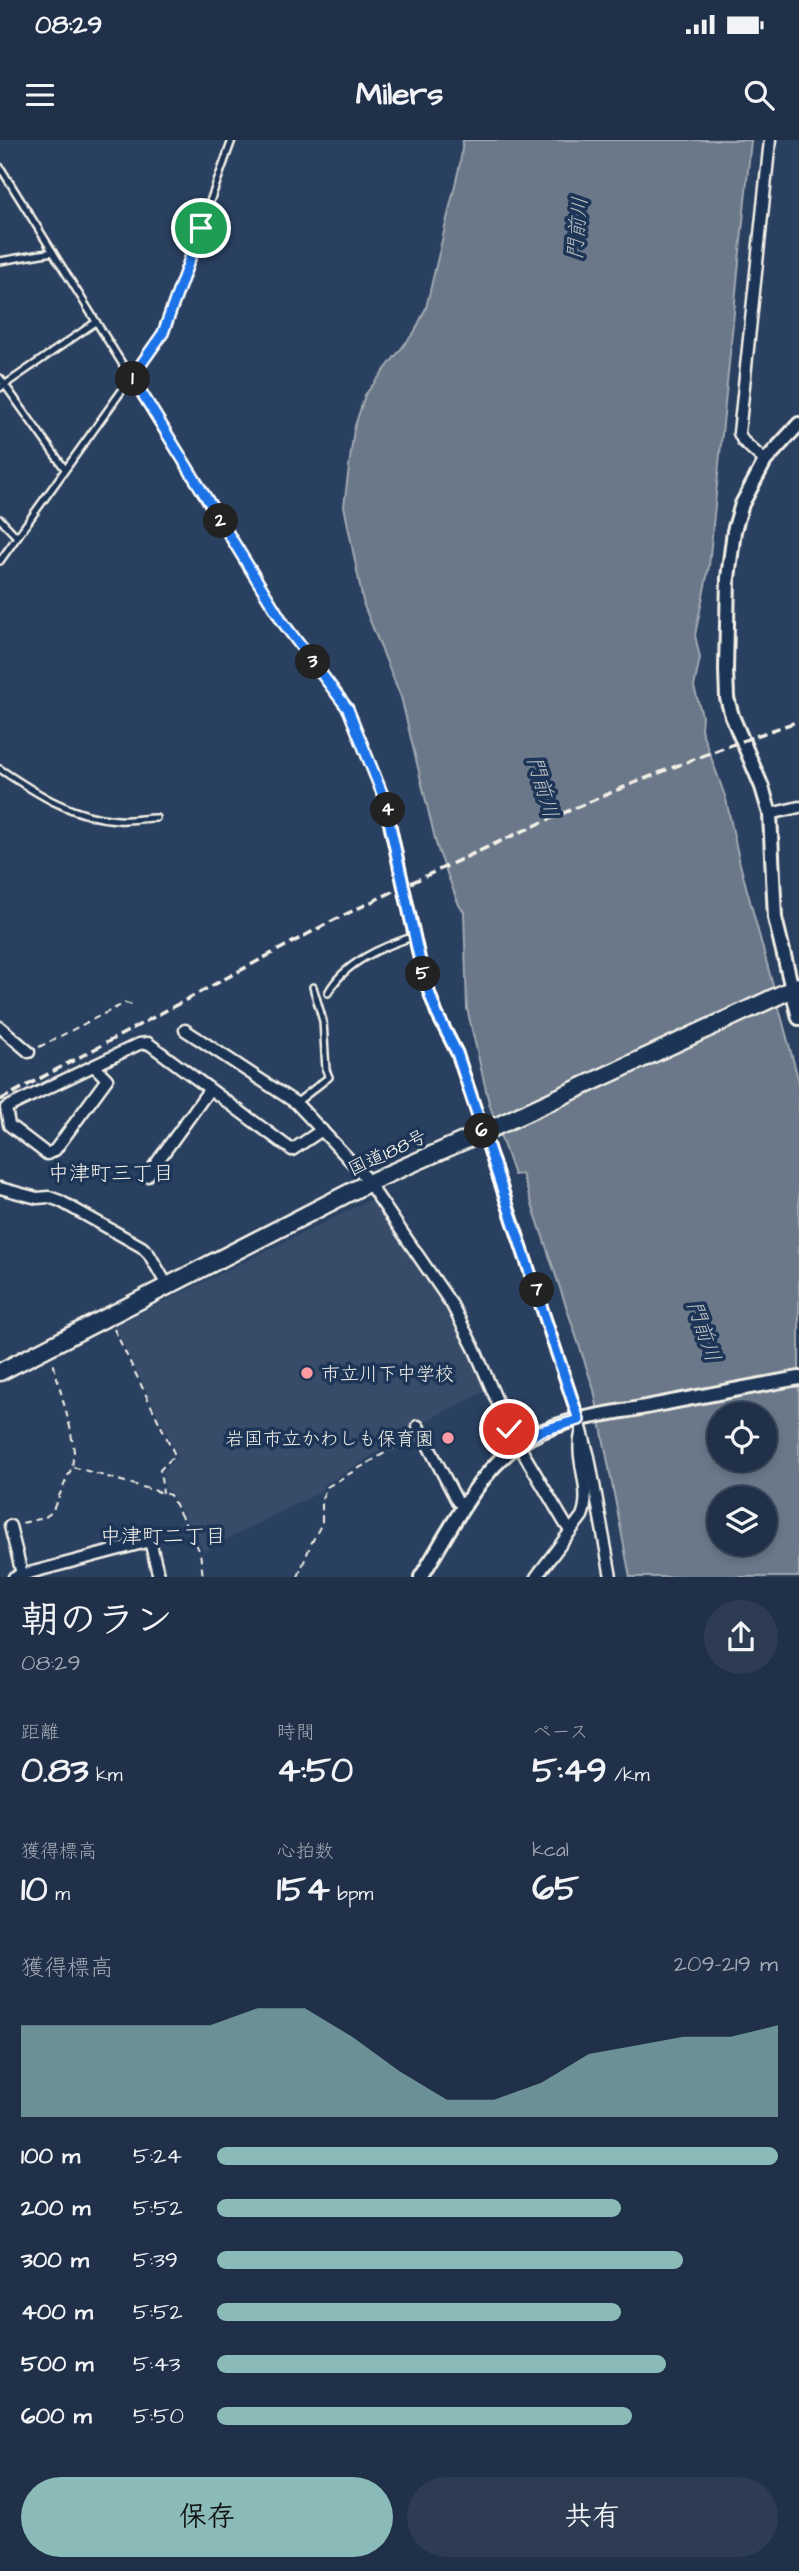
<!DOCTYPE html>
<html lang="ja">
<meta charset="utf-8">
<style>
body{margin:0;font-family:"Architects Daughter","Klee One",sans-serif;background:#2d3c52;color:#f1f3f6;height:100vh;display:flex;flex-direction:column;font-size:26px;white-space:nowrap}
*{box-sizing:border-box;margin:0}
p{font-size:23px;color:#a2a9b4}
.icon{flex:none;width:38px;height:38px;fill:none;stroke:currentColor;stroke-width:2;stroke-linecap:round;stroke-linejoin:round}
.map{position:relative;height:1437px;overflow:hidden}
.panel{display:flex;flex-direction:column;background:#203048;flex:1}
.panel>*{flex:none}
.buttons{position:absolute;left:707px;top:1262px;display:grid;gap:14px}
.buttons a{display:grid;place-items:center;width:70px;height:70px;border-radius:50%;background:#203048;box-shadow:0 4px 10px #0003,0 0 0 2px #3d4b60;font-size:35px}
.pin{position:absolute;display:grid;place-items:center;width:60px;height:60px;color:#fff;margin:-30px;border:4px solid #fff;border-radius:50%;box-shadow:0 2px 7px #0007}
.km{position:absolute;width:35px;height:35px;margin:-18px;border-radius:50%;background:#222;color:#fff;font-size:19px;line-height:35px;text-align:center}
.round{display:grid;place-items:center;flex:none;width:74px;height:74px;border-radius:37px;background:#2d3c52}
.overview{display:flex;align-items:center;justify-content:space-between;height:119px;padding:0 21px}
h1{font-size:38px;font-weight:700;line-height:52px}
.stats{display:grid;grid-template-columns:repeat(3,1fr);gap:10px;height:119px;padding:7px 21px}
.stats div{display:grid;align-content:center}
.stats b{font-size:35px;font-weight:700}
.stats small{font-size:19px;font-weight:400}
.stats p{font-size:19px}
.chart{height:196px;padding:14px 21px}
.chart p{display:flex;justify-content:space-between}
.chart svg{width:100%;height:126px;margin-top:7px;fill:#8bbbb9;opacity:.7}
.action{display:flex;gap:14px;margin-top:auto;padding:14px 21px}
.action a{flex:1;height:80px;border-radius:42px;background:#8bbbb9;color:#111;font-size:28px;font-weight:700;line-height:80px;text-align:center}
.action a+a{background:#2d3c52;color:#f1f3f6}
ul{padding:0 21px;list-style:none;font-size:23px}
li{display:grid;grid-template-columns:112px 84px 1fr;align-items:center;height:52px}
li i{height:18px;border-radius:9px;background:#8bbbb9}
.status{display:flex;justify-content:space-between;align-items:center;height:49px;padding:0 35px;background:#203048;direction:ltr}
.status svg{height:19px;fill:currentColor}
header{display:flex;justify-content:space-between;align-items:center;height:91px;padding:0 21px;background:#203048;font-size:32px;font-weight:700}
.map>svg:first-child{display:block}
</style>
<div class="status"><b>08:29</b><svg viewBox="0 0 49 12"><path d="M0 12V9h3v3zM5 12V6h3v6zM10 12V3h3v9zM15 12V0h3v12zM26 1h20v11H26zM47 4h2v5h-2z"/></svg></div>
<header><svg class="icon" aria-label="menu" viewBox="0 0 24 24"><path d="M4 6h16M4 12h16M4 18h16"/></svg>Milers<svg class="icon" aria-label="search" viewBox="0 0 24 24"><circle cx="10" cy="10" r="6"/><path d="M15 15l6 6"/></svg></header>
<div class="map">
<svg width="799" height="1437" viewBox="0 0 799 1437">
<rect width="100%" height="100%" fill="#2a4060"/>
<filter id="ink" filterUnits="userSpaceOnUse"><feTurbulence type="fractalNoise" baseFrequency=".0143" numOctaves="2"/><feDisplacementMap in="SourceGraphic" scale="14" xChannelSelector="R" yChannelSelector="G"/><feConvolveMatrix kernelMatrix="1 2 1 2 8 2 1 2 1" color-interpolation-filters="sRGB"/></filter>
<g filter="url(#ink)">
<path fill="#374c69" d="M374 1058 445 1163 486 1251 414 1287V1290L324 1345 320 1352 204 1411 171 1353 165 1349 163 1332 178 1316 114 1186Z"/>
<path fill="#6a788a" stroke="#a1a8b0" stroke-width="2" fill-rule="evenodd" d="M463 0H751L709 426 695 495 700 518 694 547 702 575 701 589 726 659 740 724 799 942V1437H630L594 1250 522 1034 514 1035 489 963 467 868 464 772 459 765 437 707 401 557 364 466 344 366 354 289 365 255 415 191 426 168 460 24ZM719 1274H765V1320H719ZM719 1358H765V1404H719Z"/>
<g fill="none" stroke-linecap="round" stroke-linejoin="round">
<g stroke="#f4f1e8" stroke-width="10">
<g id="service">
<path d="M0 27 284 484 348 569 384 658"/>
<path d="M0 121 53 112"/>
<path d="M0 238 65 329"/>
<path d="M0 248 96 182"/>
<path d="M0 379 17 397"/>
<path d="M0 421 163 193 232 0"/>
<path d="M0 629C36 653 73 678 118 680 130 681 143 678 156 678"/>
<path d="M328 853C344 822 384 806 415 796"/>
<path d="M296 963 329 937 326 930 323 881 313 847"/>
</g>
</g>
<g stroke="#f4f1e8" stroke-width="15">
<g id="minor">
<path d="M765 321 743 301 739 293 770 0"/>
<path d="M384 658 423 835 437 874 457 913 579 1280 589 1317 611 1437"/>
<path d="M770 674 799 667"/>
<path d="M0 887 29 912"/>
<path d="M185 890 296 963 361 1032 452 1165 475 1210 509 1289 566 1385 571 1391"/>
<path d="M95 927 107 939 55 1010 47 1014 9 985 6 968 139 904 148 903 292 1010 322 990"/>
<path d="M147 1036 209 950"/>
<path d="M0 1048 37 1058 49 1057 60 1061 142 1107 149 1114 167 1145"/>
<path d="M418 1286 457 1361 465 1367"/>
<path d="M10 1386 22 1434"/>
<path d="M14 1437 150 1401 159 1437"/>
<path d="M536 1437 582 1376C593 1349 574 1321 581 1294"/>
</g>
</g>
<g stroke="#f4f1e8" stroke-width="18">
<g id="tertiary">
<path d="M799 284 765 321 742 364 734 391 728 438 726 530 727 558 732 576 762 647 770 674 775 778 799 878"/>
<path d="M421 1437C448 1394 477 1333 519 1304 555 1279 604 1275 646 1267 697 1257 748 1247 799 1238"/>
</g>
</g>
<g stroke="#f4f1e8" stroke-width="21">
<path id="trunk" d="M0 1232 368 1043 495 987 799 846"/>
</g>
<g stroke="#f4f1e8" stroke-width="2" stroke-dasharray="7 5" stroke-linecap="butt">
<path d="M39 907 125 863 134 865"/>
<path d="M114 1189 175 1315 160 1330 163 1353"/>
<path d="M73 1327 170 1355 200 1412 203 1437"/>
<path d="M22 1383 44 1378 52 1372 72 1327 74 1311 70 1287 53 1222"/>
<path d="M298 1437 311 1404 322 1383V1358L327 1347 412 1297"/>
</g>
<use href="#service" stroke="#1d3557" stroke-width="5"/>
<use href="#minor" stroke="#1d3557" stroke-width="10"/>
<use href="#tertiary" stroke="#1d3557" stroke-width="12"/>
<use href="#trunk" stroke="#1d3557" stroke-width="16"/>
<path stroke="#f4f1e8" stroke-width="3.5" stroke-dasharray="10 5" stroke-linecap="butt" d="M0 960 332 781C484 707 639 635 799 581"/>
</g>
</g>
<g fill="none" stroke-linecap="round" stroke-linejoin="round" filter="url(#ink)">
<g stroke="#fff" stroke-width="14">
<path id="route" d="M201 88 163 193 132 237 284 484 348 569 384 658 423 835 437 874 457 913 579 1280 540 1291 518 1305 509 1289"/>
</g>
<use href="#route" stroke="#1a73e8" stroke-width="9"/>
</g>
<g fill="#ff9aa2" stroke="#1d3557" stroke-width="2.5">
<circle cx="307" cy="1233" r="7"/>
<circle cx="448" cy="1298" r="7"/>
</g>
<g text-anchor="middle" stroke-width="7" stroke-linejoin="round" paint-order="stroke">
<g font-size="19" fill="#f4f1e8" stroke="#1d3557">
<text transform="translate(387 1012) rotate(-25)" y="7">国道188号</text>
</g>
<g font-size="19" fill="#f4f1e8" stroke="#1d3557" text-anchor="start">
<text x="321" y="1240">市立川下中学校</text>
<text x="434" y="1305" text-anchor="end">岩国市立かわしも保育園</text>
</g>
<g font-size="21" font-style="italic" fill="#bdc1c2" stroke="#1d3557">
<text transform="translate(577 88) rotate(-85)" y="7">門前川</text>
<text transform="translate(543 647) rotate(74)" y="7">門前川</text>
<text transform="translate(704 1191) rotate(71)" y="7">門前川</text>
</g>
<g font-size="21" fill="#f4f1e8" stroke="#1d3557">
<text x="111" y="1040">中津町三丁目</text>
<text x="163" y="1403">中津町二丁目</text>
</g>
</g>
</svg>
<div class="buttons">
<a><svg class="icon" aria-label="locate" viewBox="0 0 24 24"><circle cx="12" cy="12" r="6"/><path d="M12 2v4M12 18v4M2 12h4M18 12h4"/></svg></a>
<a><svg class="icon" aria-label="layers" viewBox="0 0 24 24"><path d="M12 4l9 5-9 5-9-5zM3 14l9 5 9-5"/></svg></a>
</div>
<div class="pin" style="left:201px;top:88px;background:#1e9e55"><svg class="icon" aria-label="arrive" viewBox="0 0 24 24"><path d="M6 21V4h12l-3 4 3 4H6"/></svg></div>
<div class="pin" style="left:509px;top:1289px;background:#d93025"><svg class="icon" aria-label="check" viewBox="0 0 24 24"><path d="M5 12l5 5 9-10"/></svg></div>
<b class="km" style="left:133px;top:239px">1</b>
<b class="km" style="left:221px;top:381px">2</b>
<b class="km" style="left:313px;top:522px">3</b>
<b class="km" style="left:388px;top:670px">4</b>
<b class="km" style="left:423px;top:834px">5</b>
<b class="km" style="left:482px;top:991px">6</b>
<b class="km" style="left:537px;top:1150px">7</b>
</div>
<section class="panel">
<div class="overview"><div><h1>朝のラン</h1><p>08:29</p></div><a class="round"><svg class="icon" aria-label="share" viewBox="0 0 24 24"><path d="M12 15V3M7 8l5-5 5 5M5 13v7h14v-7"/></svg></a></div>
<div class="stats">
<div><p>距離</p><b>0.83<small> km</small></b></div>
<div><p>時間</p><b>4:50</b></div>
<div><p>ペース</p><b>5:49<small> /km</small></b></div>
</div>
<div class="stats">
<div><p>獲得標高</p><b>10<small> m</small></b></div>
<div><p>心拍数</p><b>154<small> bpm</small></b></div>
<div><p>kcal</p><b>65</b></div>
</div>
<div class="chart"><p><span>獲得標高</span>209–219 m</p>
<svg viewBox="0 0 160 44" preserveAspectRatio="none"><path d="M0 44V12L10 12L20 12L30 12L40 12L50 6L60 6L70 16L80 28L90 38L100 38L110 32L120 22L130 19L140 16L150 16L160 12V44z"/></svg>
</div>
<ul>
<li><b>100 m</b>5:24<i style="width:100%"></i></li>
<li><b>200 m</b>5:52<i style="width:72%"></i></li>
<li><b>300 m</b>5:39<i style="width:83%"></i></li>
<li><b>400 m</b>5:52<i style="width:72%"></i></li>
<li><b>500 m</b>5:43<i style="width:80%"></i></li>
<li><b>600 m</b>5:50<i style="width:74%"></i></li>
</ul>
<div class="action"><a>保存</a><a>共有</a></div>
</section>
